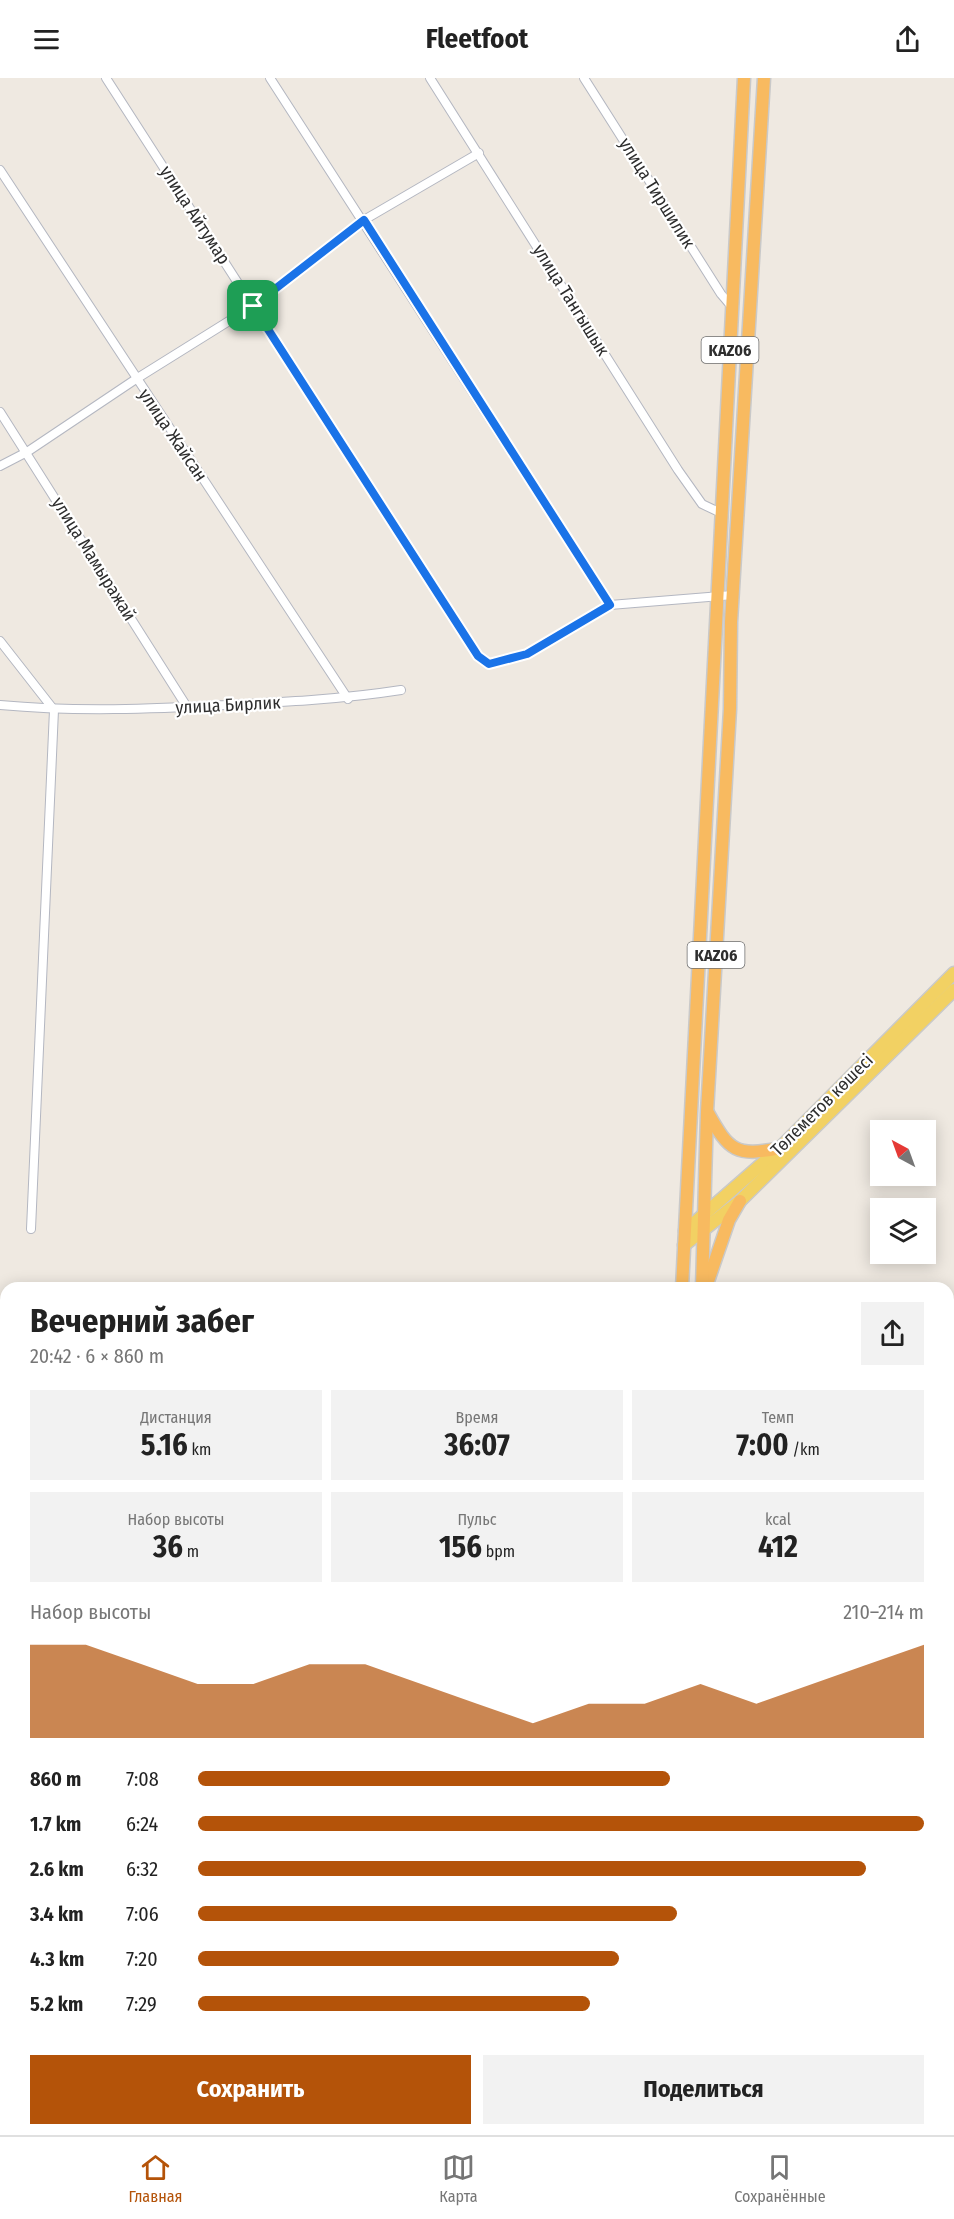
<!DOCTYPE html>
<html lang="ru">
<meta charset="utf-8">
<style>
body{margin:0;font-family:"Fira Sans Condensed",sans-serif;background:#f2f2f2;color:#222;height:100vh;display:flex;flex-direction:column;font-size:22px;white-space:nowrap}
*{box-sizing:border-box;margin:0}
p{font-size:20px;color:#767676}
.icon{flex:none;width:33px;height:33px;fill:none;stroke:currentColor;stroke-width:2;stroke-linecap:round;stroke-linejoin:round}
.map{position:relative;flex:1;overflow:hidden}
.side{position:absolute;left:0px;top:1204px;width:954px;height:854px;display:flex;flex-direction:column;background:#fff;border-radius:18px 18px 0 0;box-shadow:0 3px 15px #0003}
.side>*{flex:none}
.needle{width:39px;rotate:319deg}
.controls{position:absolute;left:870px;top:1042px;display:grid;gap:12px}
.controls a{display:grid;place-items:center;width:66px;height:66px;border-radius:0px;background:#fff;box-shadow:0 3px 15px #0003;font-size:30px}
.pin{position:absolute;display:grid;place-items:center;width:51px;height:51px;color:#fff;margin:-26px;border-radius:12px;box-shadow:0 3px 9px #0006}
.round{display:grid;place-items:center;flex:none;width:63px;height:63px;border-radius:0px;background:#f2f2f2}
.summary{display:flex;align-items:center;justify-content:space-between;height:102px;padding:0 30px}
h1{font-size:33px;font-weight:700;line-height:45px}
.figures{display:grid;grid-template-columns:repeat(3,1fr);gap:9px;height:102px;padding:6px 30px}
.figures div{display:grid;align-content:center;border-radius:0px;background:#f2f2f2;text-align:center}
.figures b{font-size:30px;font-weight:700}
.figures small{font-size:16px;font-weight:400}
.figures p{font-size:16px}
.chart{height:168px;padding:12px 30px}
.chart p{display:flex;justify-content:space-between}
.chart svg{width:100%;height:108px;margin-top:6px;fill:#b45309;opacity:.7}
.action{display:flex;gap:12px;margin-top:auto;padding:12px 30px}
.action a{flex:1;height:69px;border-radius:0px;background:#b45309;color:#fff;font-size:24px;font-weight:700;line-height:69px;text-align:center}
.action a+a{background:#f2f2f2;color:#222}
ul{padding:0 30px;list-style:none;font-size:20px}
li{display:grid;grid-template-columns:96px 72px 1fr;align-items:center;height:45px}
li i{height:15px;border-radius:8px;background:#b45309}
header{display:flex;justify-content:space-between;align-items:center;height:78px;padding:0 30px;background:#fff;font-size:27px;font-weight:700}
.tab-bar{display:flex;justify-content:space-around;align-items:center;height:84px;border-top:2px solid #e0e0e0;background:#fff;font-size:16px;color:#767676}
.tab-bar a{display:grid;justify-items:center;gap:3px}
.tab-bar .on{color:#b45309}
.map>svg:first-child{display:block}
</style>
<header><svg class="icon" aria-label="menu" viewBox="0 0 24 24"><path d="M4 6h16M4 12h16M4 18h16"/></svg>Fleetfoot<svg class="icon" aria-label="share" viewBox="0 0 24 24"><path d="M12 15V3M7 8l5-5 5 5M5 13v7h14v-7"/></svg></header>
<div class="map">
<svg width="954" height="2057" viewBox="0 0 954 2057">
<rect width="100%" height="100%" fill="#efe9e1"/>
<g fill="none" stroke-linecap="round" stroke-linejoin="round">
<g stroke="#b4b7c1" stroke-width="10">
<g id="minor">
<path d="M106 0 478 578 489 586 527 576 610 527"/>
<path d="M270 0 610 527 733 517"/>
<path d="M430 0 678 392 702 426 721 435"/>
<path d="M584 0 721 216 732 229"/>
<path d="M0 92 348 621"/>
<path d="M0 334 187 629"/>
<path d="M0 388 27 374 136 301 253 228 364 142 479 75"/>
<path d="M0 563 54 632 31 1151"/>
<path d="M0 627C76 634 152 631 228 627 286 624 343 621 401 612"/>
<path d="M948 1250 954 1244"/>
<path d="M948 1433 954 1427"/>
<path d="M0 1469 1 1456"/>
<path d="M948 1611 954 1606"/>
<path d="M948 1626 954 1633"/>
<path d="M948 1804 954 1798"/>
<path d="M948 1986 954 1980"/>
<path d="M761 2052 766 2057"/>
<path d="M681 2057 686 2052"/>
<path d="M875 2057 880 2052"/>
</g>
</g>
<g stroke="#c9c9c9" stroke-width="15">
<g id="primary">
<path d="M685 1153 780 1070 954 895"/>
<path d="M684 1167 740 1123 954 912"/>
</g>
</g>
<g stroke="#c9c9c9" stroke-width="15">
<g id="trunk">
<path d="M708 1035C729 1073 736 1079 780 1070"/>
<path d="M706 1209 729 1142 740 1123"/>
<path d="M682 1210 744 0"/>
<path d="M702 1210 707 1034 730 631 731 544 764 0"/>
<path d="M586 2057 587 2052"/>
<path d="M605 2057V2052"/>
</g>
</g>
<use href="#minor" stroke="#fff" stroke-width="8"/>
<use href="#primary" stroke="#f2d163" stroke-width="12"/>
<use href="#trunk" stroke="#f8ba60" stroke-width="12"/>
</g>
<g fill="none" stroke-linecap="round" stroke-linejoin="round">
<g stroke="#fff" stroke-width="12">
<path id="route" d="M364 142 610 527 527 576 489 586 478 578 253 228Z"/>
</g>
<use href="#route" stroke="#1a73e8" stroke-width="8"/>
</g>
<g text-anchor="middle" stroke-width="4.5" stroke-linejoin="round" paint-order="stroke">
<g fill="#fff" stroke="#6d6d6d" stroke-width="1.5">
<rect x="701.5" y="259" width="57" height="26" rx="4.5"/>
<rect x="687.5" y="864" width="57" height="26" rx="4.5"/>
</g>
<g font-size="16" font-weight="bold" fill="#2e2e2e">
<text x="730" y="278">KАZ06</text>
<text x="716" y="883">KАZ06</text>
</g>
<g font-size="18" fill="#2e2e2e" stroke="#fff">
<text transform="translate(657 115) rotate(58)" y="6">улица Тиршилик</text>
<text transform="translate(195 137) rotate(57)" y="6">улица Айтумар</text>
<text transform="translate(571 222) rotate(58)" y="6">улица Тангышык</text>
<text transform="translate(173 357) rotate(56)" y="6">улица Жайсан</text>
<text transform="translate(94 481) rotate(58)" y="6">улица Мамыражай</text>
<text transform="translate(228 627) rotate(-3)" y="6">улица Бирлик</text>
<text transform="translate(822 1027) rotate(-45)" y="6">Төлеметов көшесі</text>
</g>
</g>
</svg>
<div class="controls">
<a><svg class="needle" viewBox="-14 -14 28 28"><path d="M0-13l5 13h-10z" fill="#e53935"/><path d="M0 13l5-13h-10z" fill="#767676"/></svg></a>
<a><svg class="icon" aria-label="layers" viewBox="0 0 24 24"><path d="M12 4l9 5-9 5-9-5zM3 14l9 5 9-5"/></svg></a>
</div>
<div class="pin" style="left:253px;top:228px;background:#1e9e55"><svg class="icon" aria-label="arrive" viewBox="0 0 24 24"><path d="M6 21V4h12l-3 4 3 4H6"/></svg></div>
<section class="side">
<div class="summary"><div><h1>Вечерний забег</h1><p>20:42 · 6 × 860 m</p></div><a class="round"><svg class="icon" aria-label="share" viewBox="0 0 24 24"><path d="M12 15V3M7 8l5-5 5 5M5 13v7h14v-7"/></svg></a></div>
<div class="figures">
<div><p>Дистанция</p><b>5.16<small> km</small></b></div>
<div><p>Время</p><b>36:07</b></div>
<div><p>Темп</p><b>7:00<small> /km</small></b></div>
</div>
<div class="figures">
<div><p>Набор высоты</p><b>36<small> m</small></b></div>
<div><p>Пульс</p><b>156<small> bpm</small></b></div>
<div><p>kcal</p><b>412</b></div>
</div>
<div class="chart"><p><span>Набор высоты</span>210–214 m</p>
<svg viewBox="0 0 160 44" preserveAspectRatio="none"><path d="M0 44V6L10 6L20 14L30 22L40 22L50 14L60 14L70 22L80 30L90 38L100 30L110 30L120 22L130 30L140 22L150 14L160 6V44z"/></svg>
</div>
<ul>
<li><b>860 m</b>7:08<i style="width:65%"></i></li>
<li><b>1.7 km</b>6:24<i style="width:100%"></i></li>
<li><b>2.6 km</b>6:32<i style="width:92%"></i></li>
<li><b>3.4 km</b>7:06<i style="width:66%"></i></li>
<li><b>4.3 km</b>7:20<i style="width:58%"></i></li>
<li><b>5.2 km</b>7:29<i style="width:54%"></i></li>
</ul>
<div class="action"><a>Сохранить</a><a>Поделиться</a></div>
</section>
</div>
<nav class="tab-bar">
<a class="on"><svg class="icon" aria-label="home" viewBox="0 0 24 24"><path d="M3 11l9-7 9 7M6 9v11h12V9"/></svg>Главная</a>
<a><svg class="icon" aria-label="map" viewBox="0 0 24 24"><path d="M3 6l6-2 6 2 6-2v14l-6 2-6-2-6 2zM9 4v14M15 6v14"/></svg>Карта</a>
<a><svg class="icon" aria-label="saved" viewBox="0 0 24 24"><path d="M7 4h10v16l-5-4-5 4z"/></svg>Сохранённые</a>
</nav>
